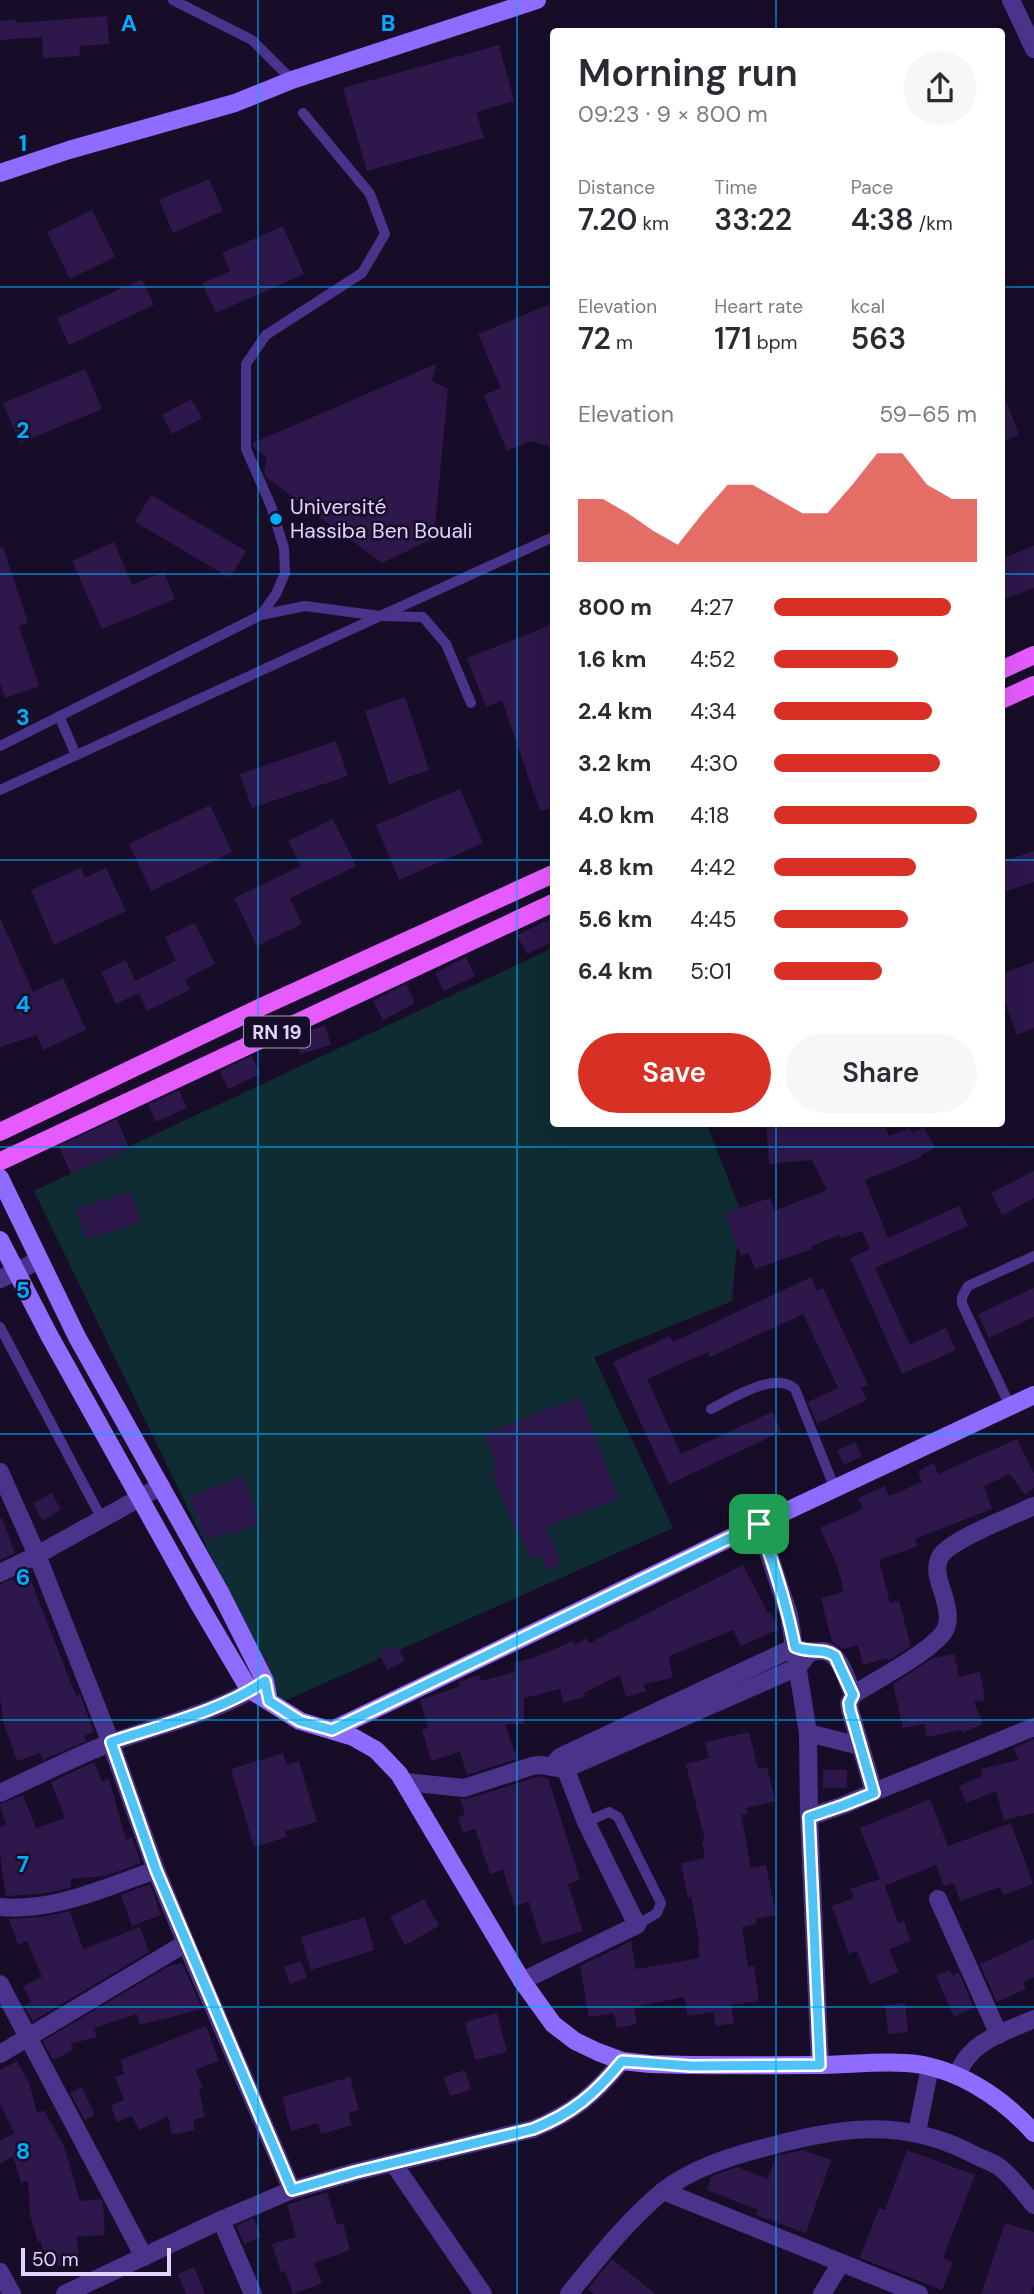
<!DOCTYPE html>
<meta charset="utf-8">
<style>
body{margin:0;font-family:"DM Sans",sans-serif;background:#f7f7f7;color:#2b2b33;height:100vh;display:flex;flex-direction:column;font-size:26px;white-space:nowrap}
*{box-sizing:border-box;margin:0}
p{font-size:23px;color:#7c7c81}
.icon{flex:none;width:38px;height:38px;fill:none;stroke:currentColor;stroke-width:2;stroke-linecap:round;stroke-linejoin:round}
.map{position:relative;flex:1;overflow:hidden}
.panel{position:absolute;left:550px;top:28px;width:455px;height:1099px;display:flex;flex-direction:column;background:#fff;border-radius:7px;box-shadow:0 7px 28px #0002}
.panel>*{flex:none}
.scale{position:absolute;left:21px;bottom:18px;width:150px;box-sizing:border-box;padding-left:7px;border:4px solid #e2d4ff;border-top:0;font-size:19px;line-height:24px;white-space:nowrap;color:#e2d4ff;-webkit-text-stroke:5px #180d28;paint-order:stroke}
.pin{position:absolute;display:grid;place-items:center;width:60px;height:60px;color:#fff;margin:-30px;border-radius:14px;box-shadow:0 4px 10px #0006}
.round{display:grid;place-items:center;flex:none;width:74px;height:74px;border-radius:37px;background:#f7f7f7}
.head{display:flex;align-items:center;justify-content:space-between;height:119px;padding:0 28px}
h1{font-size:38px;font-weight:600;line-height:52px}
.metrics{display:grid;grid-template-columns:repeat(3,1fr);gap:10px;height:119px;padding:7px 28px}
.metrics div{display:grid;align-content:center}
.metrics b{font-size:30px;font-weight:600}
.metrics small{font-size:19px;font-weight:400}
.metrics p{font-size:19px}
.chart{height:196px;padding:14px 28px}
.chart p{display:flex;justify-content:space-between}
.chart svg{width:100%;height:126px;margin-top:7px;fill:#d93025;opacity:.7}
.primary-button{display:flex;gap:14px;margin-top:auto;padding:14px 28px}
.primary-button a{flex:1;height:80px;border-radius:42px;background:#d93025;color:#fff;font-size:28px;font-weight:600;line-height:80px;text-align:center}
.primary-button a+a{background:#f7f7f7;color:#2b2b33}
ul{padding:0 28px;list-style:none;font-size:23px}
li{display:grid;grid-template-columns:112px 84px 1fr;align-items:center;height:52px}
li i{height:18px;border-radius:9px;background:#d93025}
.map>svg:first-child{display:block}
</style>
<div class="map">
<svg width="1034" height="2294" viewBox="0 0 1034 2294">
<rect width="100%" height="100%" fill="#180d28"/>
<path fill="#0f2c33" d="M553 948V1124H707L740 1210 732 1301 594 1357 673 1528 282 1702 34 1191Z"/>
<g fill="#2d174b">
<path d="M107 16 109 44 79 46 80 56 43 58 42 37 0 40V21L15 19 16 23Z"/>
<path d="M499 45 514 101 476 112 484 138 367 171 343 88Z"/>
<path d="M209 179 223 211 173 233 159 200Z"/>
<path d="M92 210 115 257 70 279 47 232Z"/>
<path d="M283 226 304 274 216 313 202 283 230 271 222 253Z"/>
<path d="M142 279 154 305 69 345 57 318Z"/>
<path d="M553 303V447L530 441 507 451 484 395 501 388 478 334Z"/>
<path d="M436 364 432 381 448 389 434 538 382 563 267 478 264 471 267 457 253 447V443Z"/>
<path d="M85 369 102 409 20 443 3 403Z"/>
<path d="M1001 392H1003L1019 435 1001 442Z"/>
<path d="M191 399 202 418 172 434 162 415Z"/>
<path d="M151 495 246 551 230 578 135 522Z"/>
<path d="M114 542 132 585 164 572 175 599 102 629 72 561Z"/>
<path d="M1034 546V588L1001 601V559Z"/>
<path d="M3 547 28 623 19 626 39 686 5 698 0 683V548Z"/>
<path d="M553 624V807L540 811 502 700 486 707 467 658Z"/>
<path d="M405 697 429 770 389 784 365 711Z"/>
<path d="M336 741 348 776 252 808 240 774Z"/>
<path d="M460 789 483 843 399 880 376 825Z"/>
<path d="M210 805 232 852 151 891 129 844Z"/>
<path d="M333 819 356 866 290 898 302 924 257 946 234 898 301 866 288 841Z"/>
<path d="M1034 851V882L1001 893V862Z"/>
<path d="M81 868 85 878 106 868 126 911 54 945 31 890Z"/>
<path d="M0 918 33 992 63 978 86 1030 43 1050 37 1035 0 1047Z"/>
<path d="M553 918V942L527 954 517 935Z"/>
<path d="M195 923 215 964 185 979 190 990 147 1011 139 993 116 1004 101 972 126 960 135 981 176 961 165 937Z"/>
<path d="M466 957 475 976 444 991 435 973Z"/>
<path d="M1034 962V1028L1017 1035 1001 992V974Z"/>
<path d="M406 984 415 1003 383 1020 373 1001Z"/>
<path d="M325 1025 331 1045 300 1054 295 1036Z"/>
<path d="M252 1056 260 1074 228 1089 220 1071Z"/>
<path d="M179 1090 187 1108 156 1122 148 1105Z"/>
<path d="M117 1119 129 1148 71 1174 59 1146Z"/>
<path d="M766 1124H884L889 1136 910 1128 912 1133 924 1127 935 1148 921 1155 922 1157 865 1180 888 1238 959 1206 968 1226 875 1268 910 1345 946 1328 956 1350 902 1374 850 1258 870 1249 862 1231 841 1238 840 1235 812 1246V1249L755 1269 749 1253 741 1256 725 1213 770 1198 774 1211 827 1190 812 1160 769 1164Z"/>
<path d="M1034 1171V1198L1002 1215 991 1193Z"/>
<path d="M132 1192 141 1223 85 1239 76 1208Z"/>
<path d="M811 1277 817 1291 823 1288 868 1385 861 1388 867 1400 817 1424 808 1402 838 1388 803 1314 710 1357 708 1352 647 1379 681 1454 772 1412 781 1432 669 1484 613 1362 670 1336 673 1342Z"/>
<path d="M1034 1288V1317L989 1338 978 1314Z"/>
<path d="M580 1397 619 1499 546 1527 562 1564 547 1570 541 1555 531 1559 519 1532 516 1533 492 1471 498 1469 484 1434Z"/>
<path d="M1017 1439 1034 1474V1488L1025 1495 1010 1474 984 1486 992 1509 915 1539 918 1546 879 1560 890 1603 899 1601 911 1646 888 1661 887 1658 863 1665 858 1645 843 1649 832 1642 821 1598 844 1592 838 1568 820 1528 863 1509 858 1498 885 1486 889 1496 922 1482 918 1471 934 1463 938 1474Z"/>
<path d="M855 1442 862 1456 844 1465 837 1451Z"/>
<path d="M243 1476 261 1522 229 1535 228 1532 206 1540 189 1497Z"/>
<path d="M52 1493 61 1510 42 1521 33 1503Z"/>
<path d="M0 1518H2L15 1553 0 1560Z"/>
<path d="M743 1565 768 1613 770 1612 779 1629 741 1646 733 1630 669 1656 673 1678 644 1684 646 1691 626 1697 620 1675 584 1693 585 1697 563 1703 560 1689 524 1698V1724H505L517 1759 467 1775 460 1752 431 1761 422 1730 428 1728 420 1700 460 1686 458 1682 479 1675 481 1681 516 1672 514 1663 533 1658 573 1641 574 1645 587 1638 589 1643 594 1641 596 1644 595 1640Z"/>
<path d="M28 1573 76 1696 80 1694 94 1732 84 1736 86 1741 43 1760 40 1753 17 1761 4 1724 0 1697V1584Z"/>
<path d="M397 1645 405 1661 387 1670 379 1653Z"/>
<path d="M954 1654 959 1677 980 1672 985 1700 974 1702 983 1724 962 1733 961 1730 927 1737 924 1724 903 1728 893 1684 933 1658Z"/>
<path d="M749 1732 758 1769 767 1767 775 1801 746 1808 748 1814 741 1815 751 1868 766 1865 776 1915 756 1919 757 1924 742 1927 748 1967 754 1966 759 2001 731 2005 734 2023 716 2026 713 2012 688 2016 684 1997 634 2007 637 2024 617 2028 614 2013 589 2017 580 1966 631 1941 636 1969 700 1958 698 1946 700 1945 691 1897 688 1898 681 1863 705 1858 702 1842 705 1841 686 1764 709 1758 705 1742Z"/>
<path d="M1034 1739V1813L1004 1820 996 1791 966 1803 959 1786 982 1776 981 1769 1018 1760 1014 1748Z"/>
<path d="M283 1753 287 1765 299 1761 317 1822 285 1831 287 1837 254 1847 231 1769Z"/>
<path d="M94 1762 102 1782 109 1779 126 1840 132 1837 141 1863 105 1876 70 1879 72 1887 57 1891 39 1894 6 1896 0 1855V1827L6 1825 0 1804 23 1795 36 1828 65 1818 51 1782Z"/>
<rect x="823" y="1770" width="24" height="18"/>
<path d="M541 1776 548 1778 580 1880 568 1884 583 1931 542 1944 529 1902 514 1906 503 1870 490 1874 475 1829 463 1833 458 1817 465 1815 460 1799H467Z"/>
<path d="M930 1799 948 1846 1011 1823 1033 1884 1003 1895 1000 1887 960 1901 954 1883 944 1886 936 1865 885 1886 898 1923 904 1921 910 1941 889 1949 899 1972 870 1984 857 1951 849 1954 832 1906 854 1898 850 1889 880 1879 860 1828Z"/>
<path d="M150 1884 161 1915 132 1926 121 1895Z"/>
<path d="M424 1899 439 1926 405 1945 390 1917Z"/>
<path d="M70 1911 83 1949 140 1927 149 1952 33 2021 24 2006 31 2002 23 1986 42 1977 27 1941 18 1945 9 1919 41 1917Z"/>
<path d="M365 1917 374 1950 311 1970 301 1937Z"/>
<path d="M1034 1939V1977L1023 1982 1026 1989 997 2002 980 1964Z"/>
<path d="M301 1961 307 1978 290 1984 284 1967Z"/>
<path d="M182 1963 202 2009 140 2025 137 2014 94 2028 97 2037 70 2044 73 2050 53 2060 43 2041 169 1966Z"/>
<path d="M950 1970 953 1976 959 1973 974 2008 954 2017 936 1976Z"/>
<path d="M905 2003 908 2032 888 2034 885 2005Z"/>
<path d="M497 2013 507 2052 475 2060 465 2022Z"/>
<path d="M206 2026 219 2061 195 2070 203 2088 199 2090 205 2117 193 2120 195 2130 172 2135 168 2116 139 2130 132 2116 117 2122 111 2105 124 2100 115 2077 124 2074 121 2060Z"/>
<path d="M17 2061 29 2083 37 2113 44 2110 64 2146 80 2201 101 2199 103 2203 105 2235 77 2237 79 2264 45 2267 41 2242H38L30 2215 28 2181 21 2183 13 2156 0 2164V2141L15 2133 0 2105V2070Z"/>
<path d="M465 2070 471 2090 450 2096 444 2077Z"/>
<path d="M350 2077 359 2110 348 2113 352 2125 321 2134 318 2123 291 2131 282 2097Z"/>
<path d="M82 2087 95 2115 85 2120 70 2093Z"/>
<path d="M803 2150 831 2160 806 2233 756 2215 758 2210 707 2190 712 2176 737 2167 768 2179 776 2156Z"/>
<path d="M907 2150 975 2175 943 2258 953 2262 942 2290 860 2258 879 2208 885 2210Z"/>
<path d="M327 2192 337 2225 343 2223 350 2250 314 2263 322 2283 293 2294 285 2271 281 2272 272 2244 296 2237 287 2205Z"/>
<path d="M254 2218 261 2237 244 2244 236 2226Z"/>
<path d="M1005 2223 1034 2232V2284L1031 2294H981Z"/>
<path d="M612 2259 655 2294H594L588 2289Z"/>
<path d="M194 2267 205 2294H186L178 2274Z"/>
</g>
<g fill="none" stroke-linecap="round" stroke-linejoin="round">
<g stroke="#4a338b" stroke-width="10">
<path d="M173 0 252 40 292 80"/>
<path d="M261 615 305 606 380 616 423 617 446 644 471 703"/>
<path d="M59 716 76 755"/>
<path d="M0 746 261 615 276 594 285 573 284 548 271 506 246 449V364L266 335 362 273 385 234 370 194 303 113"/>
<path d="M0 790 553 537"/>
<path d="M0 1327 102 1519"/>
<path d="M1010 1406 962 1304V1297L968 1286 1034 1256"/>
<path d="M711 1409C731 1399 776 1370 795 1389L835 1489"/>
<path d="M586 1822 609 1812 618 1817 661 1903 657 1913 637 1925"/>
</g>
<g stroke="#4a338b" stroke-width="18">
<path d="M1011 0 1034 49"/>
<path d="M0 1279 38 1261"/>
<path d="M0 1472 37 1555 111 1743 156 1870 186 1943 292 2190"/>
<path d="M759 1524 789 1615 808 1733 809 1817 820 2065"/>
<path d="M0 1573 37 1555 161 1486"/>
<path d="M808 1733 860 1746"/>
<path d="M552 1766 560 1757 795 1647C808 1653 809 1651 822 1651 840 1651 847 1681 853 1695"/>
<path d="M405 1782 464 1788 532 1766 541 1765 565 1769 798 1667 809 1653"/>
<path d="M874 1792 1034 1727"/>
<path d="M0 1793C38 1776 75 1756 113 1742 162 1724 222 1711 264 1682"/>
<path d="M809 1817 844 1805 874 1792 850 1710 849 1703 853 1695C874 1681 934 1650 945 1630 951 1618 946 1604 943 1593 939 1582 934 1568 940 1557 949 1540 1015 1515 1034 1506"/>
<path d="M938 1899 999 2035"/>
<path d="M0 1907C54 1912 106 1887 156 1870"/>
<path d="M522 1981 637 1925 586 1822 562 1760"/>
<path d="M0 1984 144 2257"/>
<path d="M0 2054 186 1943"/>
<path d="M957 2076C969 2041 1003 2033 1034 2019"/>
<path d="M917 2132 930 2067"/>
<path d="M393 2163 483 2294"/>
<path d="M663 2191 919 2294"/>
<path d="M221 2220 253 2294"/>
<path d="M0 2272 12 2294"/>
<path d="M65 2294 221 2220 292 2190 355 2172 533 2129C573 2113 595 2094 622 2061"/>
<path d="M569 2294C598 2258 627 2221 662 2192 690 2169 729 2157 763 2148 837 2128 898 2117 969 2152 978 2157 989 2161 998 2166 1012 2176 1023 2192 1034 2205"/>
<path d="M822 2294 841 2263"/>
</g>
<g stroke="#906bff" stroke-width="18">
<path d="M0 173 69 150 235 103 292 80 537 0"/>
<path d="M0 1178 77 1337 221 1594 265 1681 269 1701"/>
<path d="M0 1240 49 1335 200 1606 246 1684 252 1691 300 1721 353 1737 376 1750 399 1774 522 1981 553 2024 575 2041 598 2052 622 2061 650 2064C705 2066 760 2065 815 2065 845 2065 876 2061 906 2063 955 2066 1002 2097 1034 2133"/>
<path d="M332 1730 759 1524 1034 1395"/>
</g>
<g stroke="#e65bff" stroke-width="18">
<path d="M1001 670 1034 655"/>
<path d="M1001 700 1034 685"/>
<path d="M0 1132 261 1007 553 874"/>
<path d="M1 1161 553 903"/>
</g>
</g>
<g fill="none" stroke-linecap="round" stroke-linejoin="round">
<g stroke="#fff" stroke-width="14">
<path id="route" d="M759 1524C774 1565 787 1604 795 1647 812 1654 822 1647 835 1656L853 1695 849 1703 850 1710 874 1793 844 1805 809 1817 820 2065 691 2066 622 2061C595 2094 573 2113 533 2129L355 2172 292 2190 156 1870 111 1742C159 1726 224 1710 265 1681L269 1701 300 1721 332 1730Z"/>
</g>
<use href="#route" stroke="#4fc3f7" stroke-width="9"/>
</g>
<path fill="none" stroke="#00acff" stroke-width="2" stroke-opacity="0.55" d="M258 0V2294M517 0V2294M776 0V32M0 287H553M1001 287H1034M0 574H553M1001 574H1034M0 860H553M1001 860H1034M776 1124V2294M0 1147H1034M0 1434H1034M0 1720H1034M0 2007H1034"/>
<circle fill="#00acff" stroke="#180d28" stroke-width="2.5" cx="276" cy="519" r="7"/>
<g text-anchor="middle" stroke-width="5" stroke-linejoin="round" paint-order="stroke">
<rect fill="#180d28" stroke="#a598be" stroke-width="2" x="244" y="1016.5" width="66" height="31" rx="5"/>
<g font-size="19" font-weight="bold" fill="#e2d4ff">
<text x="277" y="1039">RN 19</text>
</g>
<g font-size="21" fill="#e2d4ff" stroke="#180d28" text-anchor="start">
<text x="290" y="514">Université<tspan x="290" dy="24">Hassiba Ben Bouali</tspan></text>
</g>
</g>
<g font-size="23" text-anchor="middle" font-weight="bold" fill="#00acff" stroke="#180d28" stroke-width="5" stroke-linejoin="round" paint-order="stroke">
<text x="129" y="31">A</text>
<text x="388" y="31">B</text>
<text x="23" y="151">1</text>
<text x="23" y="438">2</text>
<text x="23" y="725">3</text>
<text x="23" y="1012">4</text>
<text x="23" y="1298">5</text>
<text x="23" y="1585">6</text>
<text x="23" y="1872">7</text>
<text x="23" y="2159">8</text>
</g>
</svg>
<div class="scale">50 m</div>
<div class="pin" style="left:759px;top:1524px;background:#1e9e55"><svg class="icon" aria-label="arrive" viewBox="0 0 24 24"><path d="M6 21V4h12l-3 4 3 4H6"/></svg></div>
<section class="panel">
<div class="head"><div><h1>Morning run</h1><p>09:23 · 9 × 800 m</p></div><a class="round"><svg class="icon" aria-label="share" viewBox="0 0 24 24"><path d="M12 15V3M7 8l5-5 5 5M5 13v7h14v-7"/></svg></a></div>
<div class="metrics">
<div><p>Distance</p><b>7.20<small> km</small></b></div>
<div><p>Time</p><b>33:22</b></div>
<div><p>Pace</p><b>4:38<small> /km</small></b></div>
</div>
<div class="metrics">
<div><p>Elevation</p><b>72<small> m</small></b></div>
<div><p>Heart rate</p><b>171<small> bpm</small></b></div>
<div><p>kcal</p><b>563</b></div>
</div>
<div class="chart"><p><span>Elevation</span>59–65 m</p>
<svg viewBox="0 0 160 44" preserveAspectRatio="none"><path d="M0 44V22L10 22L20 27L30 33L40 38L50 27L60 17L70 17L80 22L90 27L100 27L110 17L120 6L130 6L140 17L150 22L160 22V44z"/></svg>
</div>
<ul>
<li><b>800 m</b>4:27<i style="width:87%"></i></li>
<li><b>1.6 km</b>4:52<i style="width:61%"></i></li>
<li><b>2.4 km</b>4:34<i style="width:78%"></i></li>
<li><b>3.2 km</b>4:30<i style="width:82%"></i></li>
<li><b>4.0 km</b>4:18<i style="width:100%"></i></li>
<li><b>4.8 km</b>4:42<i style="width:70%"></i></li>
<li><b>5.6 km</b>4:45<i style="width:66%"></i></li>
<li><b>6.4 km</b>5:01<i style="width:53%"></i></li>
</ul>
<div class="primary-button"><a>Save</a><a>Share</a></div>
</section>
</div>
